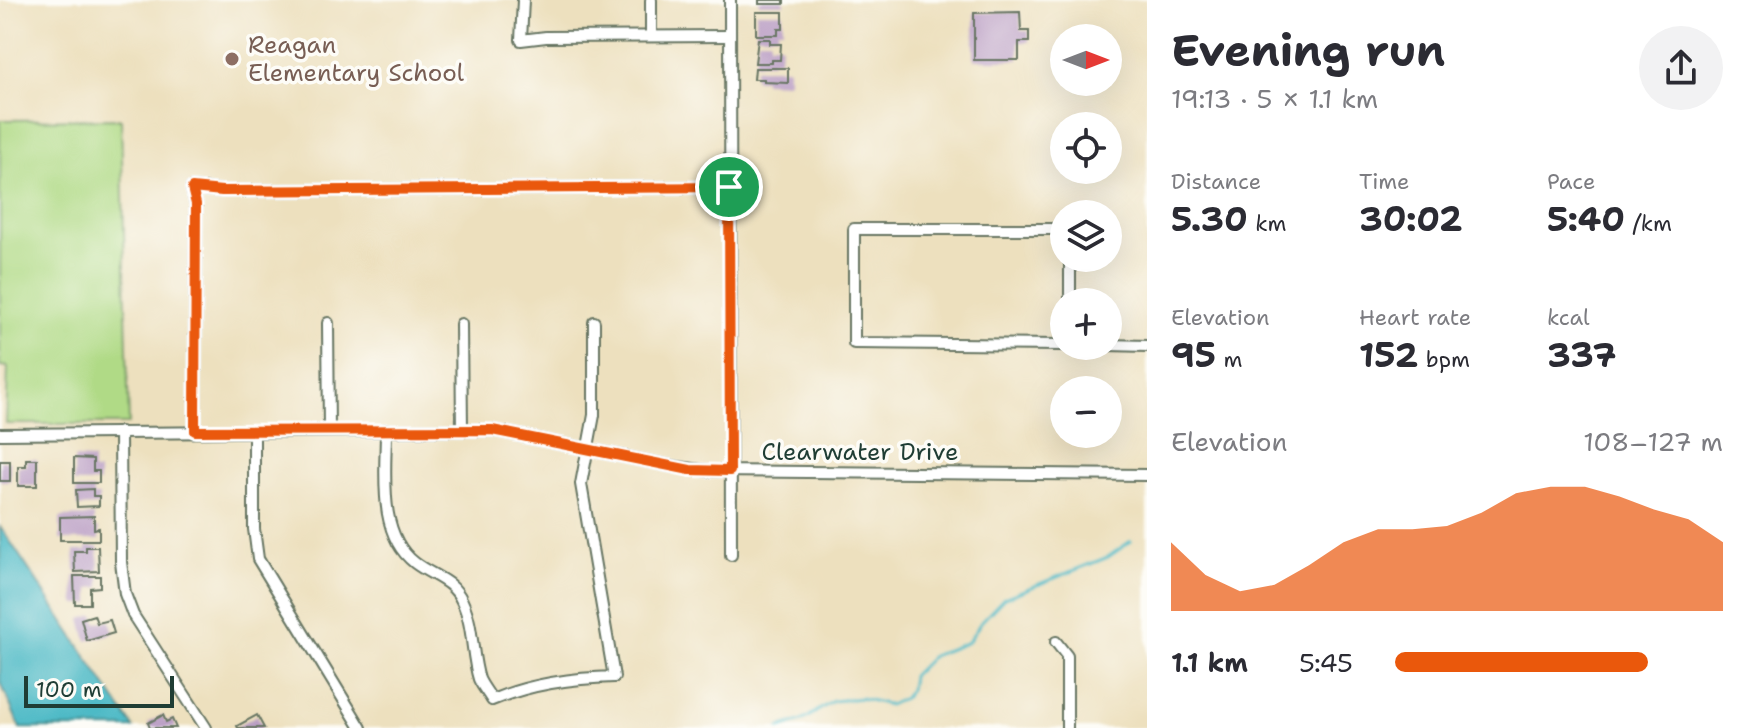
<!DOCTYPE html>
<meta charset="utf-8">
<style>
body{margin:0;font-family:"Shantell Sans",sans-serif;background:#f2f2f3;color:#2b2b33;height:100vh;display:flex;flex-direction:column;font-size:30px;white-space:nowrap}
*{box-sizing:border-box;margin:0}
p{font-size:26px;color:#7c7c81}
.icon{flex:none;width:44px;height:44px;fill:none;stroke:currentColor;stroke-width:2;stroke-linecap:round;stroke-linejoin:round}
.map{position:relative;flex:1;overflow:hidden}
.drawer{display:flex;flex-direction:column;background:#fff;width:600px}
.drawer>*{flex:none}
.needle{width:52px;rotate:90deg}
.tools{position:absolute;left:1050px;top:24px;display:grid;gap:16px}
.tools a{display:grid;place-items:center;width:72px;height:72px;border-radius:50%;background:#fff;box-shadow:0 8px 32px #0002;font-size:40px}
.scale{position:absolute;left:24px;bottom:20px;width:150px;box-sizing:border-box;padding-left:8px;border:4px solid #1f3d34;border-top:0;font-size:22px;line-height:28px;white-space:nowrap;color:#1f3d34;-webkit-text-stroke:6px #fdfcf7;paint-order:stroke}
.pin{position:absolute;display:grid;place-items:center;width:68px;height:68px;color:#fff;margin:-34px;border:4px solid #fff;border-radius:50%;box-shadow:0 2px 8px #0007}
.round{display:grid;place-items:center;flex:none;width:84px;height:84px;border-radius:42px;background:#f2f2f3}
.head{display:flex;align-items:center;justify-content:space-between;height:136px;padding:0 24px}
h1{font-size:44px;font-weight:700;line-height:60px}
.figures{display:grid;grid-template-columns:repeat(3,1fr);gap:12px;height:136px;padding:8px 24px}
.figures div{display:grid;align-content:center}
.figures b{font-size:34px;font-weight:700}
.figures small{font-size:22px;font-weight:400}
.figures p{font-size:22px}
.chart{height:224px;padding:16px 24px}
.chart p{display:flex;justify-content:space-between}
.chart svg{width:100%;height:144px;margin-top:8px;fill:#ea580c;opacity:.7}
ul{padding:0 24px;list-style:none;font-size:26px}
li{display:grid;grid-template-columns:128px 96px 1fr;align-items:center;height:60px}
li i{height:20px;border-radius:10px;background:#ea580c}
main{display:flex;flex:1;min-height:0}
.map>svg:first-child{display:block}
</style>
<main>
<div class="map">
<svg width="1147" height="728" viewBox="0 0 1147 728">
<rect width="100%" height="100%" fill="#fdfcf7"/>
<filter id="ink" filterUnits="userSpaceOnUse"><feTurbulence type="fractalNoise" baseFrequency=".0125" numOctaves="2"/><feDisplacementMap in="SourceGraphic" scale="16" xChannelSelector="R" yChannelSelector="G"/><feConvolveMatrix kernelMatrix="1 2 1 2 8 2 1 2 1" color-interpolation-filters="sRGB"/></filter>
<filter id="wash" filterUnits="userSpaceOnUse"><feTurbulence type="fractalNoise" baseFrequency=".006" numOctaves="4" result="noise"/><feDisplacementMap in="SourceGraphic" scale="32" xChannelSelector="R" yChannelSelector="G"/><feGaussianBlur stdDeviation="1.8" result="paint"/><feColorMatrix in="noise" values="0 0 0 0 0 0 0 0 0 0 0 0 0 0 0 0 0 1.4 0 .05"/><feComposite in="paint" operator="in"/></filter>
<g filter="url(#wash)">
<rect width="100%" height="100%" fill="#ede0be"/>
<path fill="#b0da86" stroke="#688c5d" stroke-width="2" d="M121 119 129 424H6L8 367 0 366V120Z"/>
<path fill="#4dbac6" stroke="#367c7d" stroke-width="2" d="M0 527 4 532 134 728H20L0 681Z"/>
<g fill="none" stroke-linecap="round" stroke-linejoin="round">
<path stroke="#4dbac6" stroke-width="3" d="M779 728 802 721 833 701 861 698 889 705 904 698 910 690 912 676 932 656 968 642 981 622 1004 598 1108 557 1131 541"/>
</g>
<g id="blocks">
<g fill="#ba9ec4">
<rect x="759" y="0" width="25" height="4"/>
<path d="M756 12H783V29H778V35H756Z"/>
<path d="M1020 12 1021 31H1029V42H1019V60H974V13Z"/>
<path d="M758 39H770V44H781L780 60H772V63H755Z"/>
<path d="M755 68H788V83L764 82V79H754Z"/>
<path d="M74 458 93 459V471H99V483H74Z"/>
<path d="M26 459H37V486H18V466H26Z"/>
<rect x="0" y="461" width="10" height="20"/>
<path d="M93 489V496H99V506L77 507 76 490Z"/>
<path d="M94 516V529L99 528V540H60V517Z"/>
<path d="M86 547H98L99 571 75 572 74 551H86Z"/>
<path d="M74 576H100V587L90 588V604H75Z"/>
<path d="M94 615 97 623 110 620 114 633 87 641 81 619Z"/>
<path d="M163 715 166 722 172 719 176 728H150L148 723Z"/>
<path d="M257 715 264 728H238L237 726Z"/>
</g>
</g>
</g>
<g filter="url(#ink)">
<use href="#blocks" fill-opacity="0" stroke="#677664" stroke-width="2"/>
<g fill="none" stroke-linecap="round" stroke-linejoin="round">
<g stroke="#677664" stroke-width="14">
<g id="minor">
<path d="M523 0 521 40 546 37 730 36"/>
<path d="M651 0V36"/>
<path d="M730 0 731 555"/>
<path d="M1064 229H854V343L1064 345"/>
<path d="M1070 258V302"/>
<path d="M328 323 329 431"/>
<path d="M461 324 462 430"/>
<path d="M1108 345 1147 346"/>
<path d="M386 430C386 473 377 534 415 563 432 576 453 580 462 601 474 626 471 654 479 679 482 686 488 693 492 700 530 684 574 678 614 677L581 484 594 415V322"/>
<path d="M195 431 196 204 192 188 222 191 729 187"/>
<path d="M254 431V529L258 559 361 728"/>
<path d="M120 432 121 562 125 594 133 615 206 728"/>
<path d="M0 434 492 430 671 466 709 471 1147 475"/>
<path d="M1056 642 1067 656V728"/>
</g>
</g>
<use href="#minor" stroke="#fff" stroke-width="10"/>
</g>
</g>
<g fill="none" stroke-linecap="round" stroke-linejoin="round" filter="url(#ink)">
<g stroke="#fff" stroke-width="16">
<path id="route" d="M729 187 730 471 690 470 492 430 195 431 196 204 192 188 222 191Z"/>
</g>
<use href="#route" stroke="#ea580c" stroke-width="10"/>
</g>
<circle fill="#8d6e63" stroke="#fdfcf7" stroke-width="3" cx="232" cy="59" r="8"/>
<g text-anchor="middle" stroke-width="7" stroke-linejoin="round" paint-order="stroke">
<g font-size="24" fill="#785e54" stroke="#fdfcf7" text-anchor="start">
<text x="248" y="53">Reagan<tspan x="248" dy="28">Elementary School</tspan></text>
</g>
<g font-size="24" fill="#1f3d34" stroke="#fdfcf7">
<text x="860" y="460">Clearwater Drive</text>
</g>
</g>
</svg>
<div class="tools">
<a><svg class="needle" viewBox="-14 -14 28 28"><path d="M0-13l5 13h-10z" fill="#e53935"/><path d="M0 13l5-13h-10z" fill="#7c7c81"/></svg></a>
<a><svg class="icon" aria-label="locate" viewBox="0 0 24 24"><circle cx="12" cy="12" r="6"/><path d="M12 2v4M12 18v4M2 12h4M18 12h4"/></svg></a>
<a><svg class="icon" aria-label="layers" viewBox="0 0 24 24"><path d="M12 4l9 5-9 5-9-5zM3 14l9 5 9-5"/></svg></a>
<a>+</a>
<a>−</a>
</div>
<div class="scale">100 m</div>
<div class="pin" style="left:729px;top:187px;background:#1e9e55"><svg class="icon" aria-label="arrive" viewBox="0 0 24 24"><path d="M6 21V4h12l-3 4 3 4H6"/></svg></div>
</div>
<section class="drawer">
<div class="head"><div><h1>Evening run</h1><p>19:13 · 5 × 1.1 km</p></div><a class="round"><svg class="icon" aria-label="share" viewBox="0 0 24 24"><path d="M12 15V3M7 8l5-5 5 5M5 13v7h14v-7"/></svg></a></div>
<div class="figures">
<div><p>Distance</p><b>5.30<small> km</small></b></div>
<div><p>Time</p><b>30:02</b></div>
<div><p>Pace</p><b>5:40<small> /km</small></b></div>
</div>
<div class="figures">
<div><p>Elevation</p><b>95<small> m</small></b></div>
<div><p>Heart rate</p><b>152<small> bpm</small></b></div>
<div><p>kcal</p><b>337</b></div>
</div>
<div class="chart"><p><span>Elevation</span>108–127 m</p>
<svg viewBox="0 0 160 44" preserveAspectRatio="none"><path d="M0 44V23L10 33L20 38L30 36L40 30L50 23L60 19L70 19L80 18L90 14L100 8L110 6L120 6L130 9L140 13L150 16L160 23V44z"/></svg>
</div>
<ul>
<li><b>1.1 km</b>5:45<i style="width:77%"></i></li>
</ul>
</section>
</main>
